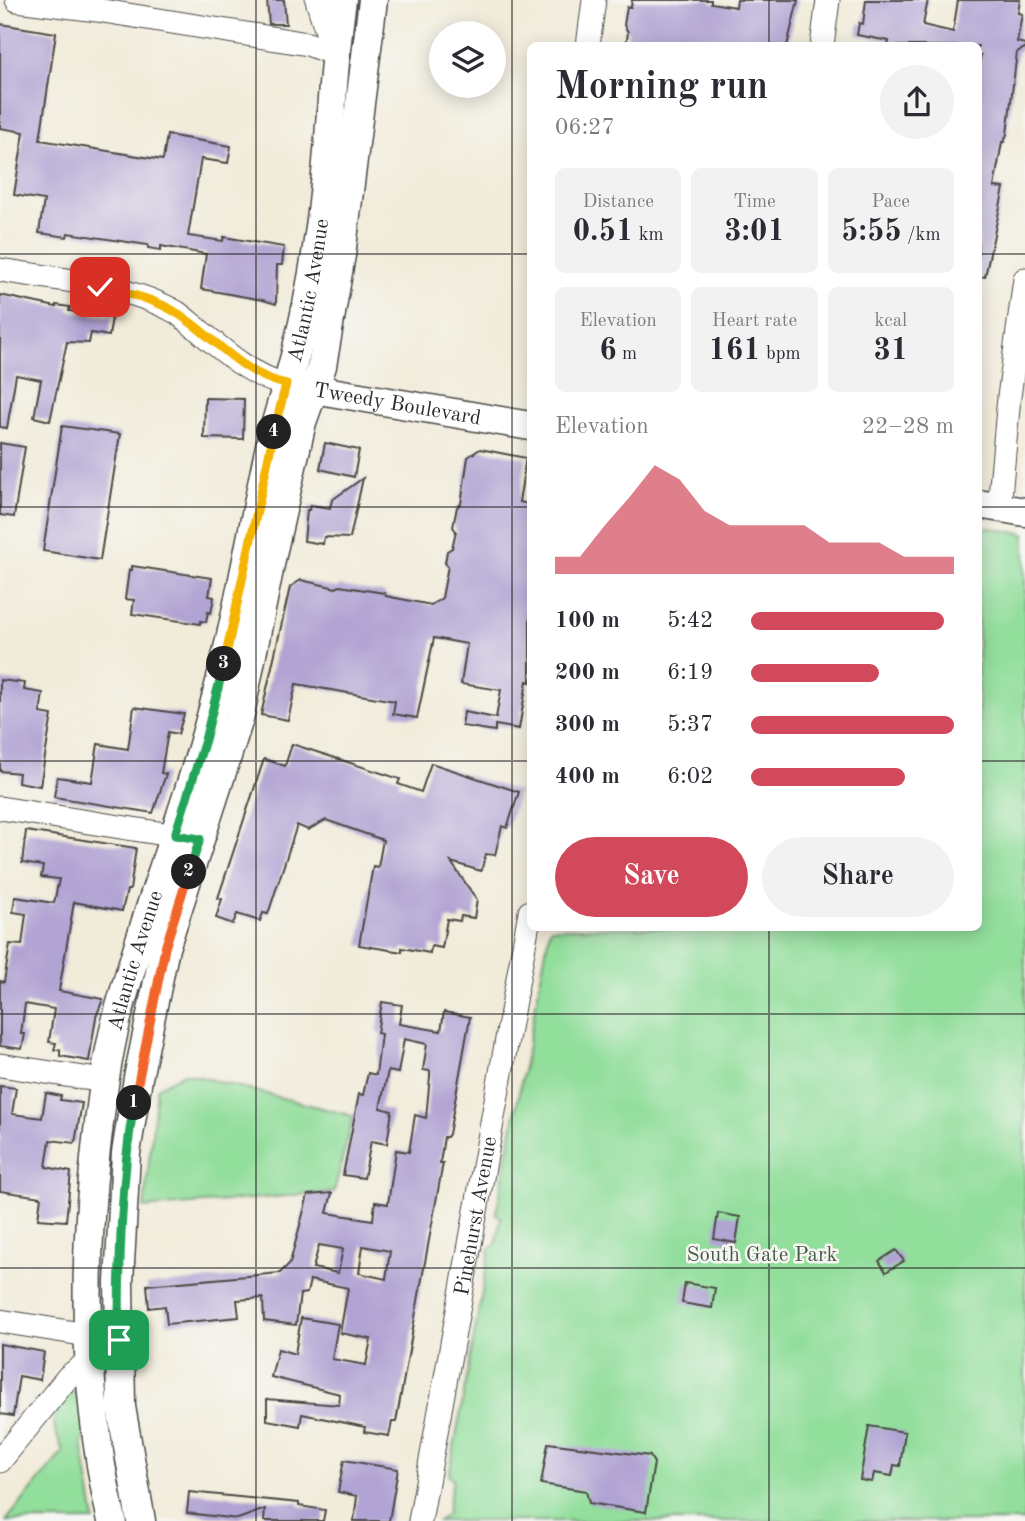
<!DOCTYPE html>
<meta charset="utf-8">
<style>
body{margin:0;font-family:"Old Standard TT",serif;background:#f2f2f3;color:#2b2b33;height:100vh;display:flex;flex-direction:column;font-size:26px;white-space:nowrap}
*{box-sizing:border-box;margin:0}
p{font-size:23px;color:#7c7c81}
.icon{flex:none;width:38px;height:38px;fill:none;stroke:currentColor;stroke-width:2;stroke-linecap:round;stroke-linejoin:round}
.map{position:relative;flex:1;overflow:hidden}
.drawer{position:absolute;left:527px;top:42px;width:455px;height:889px;display:flex;flex-direction:column;background:#fff;border-radius:10px;box-shadow:0 4px 18px #0003}
.drawer>*{flex:none}
.controls{position:absolute;left:429px;top:21px;display:grid;gap:14px}
.controls a{display:grid;place-items:center;width:77px;height:77px;border-radius:50%;background:#fff;box-shadow:0 4px 18px #0003;font-size:35px}
.pin{position:absolute;display:grid;place-items:center;width:60px;height:60px;color:#fff;margin:-30px;border-radius:14px;box-shadow:0 4px 10px #0006}
.km{position:absolute;width:35px;height:35px;margin:-18px;border-radius:50%;background:#222;color:#fff;font-size:19px;line-height:35px;text-align:center}
.round{display:grid;place-items:center;flex:none;width:74px;height:74px;border-radius:37px;background:#f2f2f3}
.summary{display:flex;align-items:center;justify-content:space-between;height:119px;padding:0 28px}
h1{font-size:38px;font-weight:800;line-height:52px}
.figures{display:grid;grid-template-columns:repeat(3,1fr);gap:10px;height:119px;padding:7px 28px}
.figures div{display:grid;align-content:center;border-radius:10px;background:#f2f2f3;text-align:center}
.figures b{font-size:30px;font-weight:800}
.figures small{font-size:19px;font-weight:400}
.figures p{font-size:19px}
.chart{height:196px;padding:14px 28px}
.chart p{display:flex;justify-content:space-between}
.chart svg{width:100%;height:126px;margin-top:7px;fill:#d1495b;opacity:.7}
.cta{display:flex;gap:14px;margin-top:auto;padding:14px 28px}
.cta a{flex:1;height:80px;border-radius:42px;background:#d1495b;color:#fff;font-size:28px;font-weight:800;line-height:80px;text-align:center}
.cta a+a{background:#f2f2f3;color:#2b2b33}
ul{padding:0 28px;list-style:none;font-size:23px}
li{display:grid;grid-template-columns:112px 84px 1fr;align-items:center;height:52px}
li i{height:18px;border-radius:9px;background:#d1495b}
.map>svg:first-child{display:block}
</style>
<div class="map">
<svg width="1025" height="1521" viewBox="0 0 1025 1521">
<rect width="100%" height="100%" fill="#f6f6f2"/>
<filter id="ink" filterUnits="userSpaceOnUse"><feTurbulence type="fractalNoise" baseFrequency=".0143" numOctaves="2"/><feDisplacementMap in="SourceGraphic" scale="14" xChannelSelector="R" yChannelSelector="G"/><feConvolveMatrix kernelMatrix="1 2 1 2 8 2 1 2 1" color-interpolation-filters="sRGB"/></filter>
<filter id="wash" filterUnits="userSpaceOnUse"><feTurbulence type="fractalNoise" baseFrequency=".00686" numOctaves="4" result="noise"/><feDisplacementMap in="SourceGraphic" scale="28" xChannelSelector="R" yChannelSelector="G"/><feGaussianBlur stdDeviation="1.57" result="paint"/><feColorMatrix in="noise" values="0 0 0 0 0 0 0 0 0 0 0 0 0 0 0 0 0 1.4 0 .05"/><feComposite in="paint" operator="in"/></filter>
<g filter="url(#wash)">
<rect width="100%" height="100%" fill="#f1ebd9"/>
<g fill="#92de9b" stroke="#5e8463" stroke-width="2">
<path d="M978 526 1025 534V1521H438L447 1514 453 1478 449 1476 490 1248 496 1244 501 1216 496 1215 550 928H978Z"/>
<path d="M184 1073 353 1116 334 1192 144 1208 157 1088Z"/>
<path d="M70 1391 75 1394 81 1393 85 1434 82 1443 95 1521H6L63 1452C52 1419 47 1420 70 1391Z"/>
</g>
<g id="blocks">
<g fill="#b1a3d3" fill-rule="evenodd">
<path d="M267 0H284L286 24H269Z"/>
<path d="M632 0H711V3L736 7 737 0H798L787 46H626L628 32 624 25 627 7H631Z"/>
<path d="M866 0H928L923 25 953 32 958 0H1020L1018 13 1022 14 1017 42 1025 44V48L1017 52 1007 134 1004 142H1002L994 187 1004 188 985 277 978 276V70L981 55H978V46H888L889 41 857 35 859 23 863 24Z"/>
<path d="M0 24 56 33 40 140 163 160 167 135 231 146 228 163 201 159 188 236 223 241 224 237 284 247 282 265H277L276 304 263 300 201 289 206 254 161 246V250L148 248V245L68 233 67 237 39 233 44 200 14 195 24 132 0 128Z"/>
<path d="M0 295 56 307V305L70 307 69 311 112 317 109 336 91 333 89 343 67 342 50 421 34 417 41 380 16 375 7 428 0 427Z"/>
<path d="M205 398 244 399 243 439 204 438Z"/>
<path d="M62 426 120 434 100 560 43 551Z"/>
<path d="M0 443 25 447 14 517 0 515Z"/>
<path d="M325 443 359 450 354 477 320 469Z"/>
<path d="M480 449 526 458 519 502 530 504V682L527 681 519 729 495 725V731L462 726 464 712 496 718 501 690 461 684 467 644 434 638 417 718 393 714 395 701 296 684 288 720 261 715 290 587 301 580 336 588 340 586 384 593 386 596 431 605 442 598 448 566 445 563 447 551 452 548 456 531 453 527 457 507 461 504 468 457Z"/>
<path d="M363 478 350 538 324 537 323 544 304 541 307 510H309L310 505 330 508 332 500Z"/>
<path d="M132 566 212 578 209 596 214 597 211 613 208 612 206 622 201 621 200 624 132 614 134 600 125 599 129 570H132Z"/>
<path d="M0 680 25 683 24 690 43 693 40 713 52 715 40 786 18 782 19 773 0 771Z"/>
<path d="M134 707 184 714 178 734 168 732 161 773 166 774 153 813 54 797 57 777 92 782 98 744 128 749Z"/>
<path d="M292 744 400 779 398 784 421 792 431 763 519 792 507 828 502 826 495 855 486 854 481 871 451 862 477 900 474 918 461 916 460 921 447 919 442 948 431 946 430 953 402 948V952L359 945 373 866 378 867 383 840 326 820 308 830 297 825 268 914 263 913 260 921 237 914 233 924 216 918 222 899 218 898 264 759 285 766Z"/>
<path d="M26 831 136 848 130 890H127L122 911 74 902 59 991 103 999 96 1017 89 1061 60 1056V1050H54L56 1043 49 1042 54 1009 25 1004 21 1034H25L22 1049 0 1046V981L4 982 10 944 22 945 26 914 13 912 15 897 54 903 59 879 41 877 43 866 22 863Z"/>
<path d="M382 1002 402 1005 399 1024 441 1031 444 1012 470 1017 449 1134 447 1137H444L440 1163H443L396 1422H392L389 1436 364 1432 365 1427 302 1414 300 1426 267 1420V1399L339 1405 340 1394 271 1377 278 1349 295 1354 301 1318 338 1324 332 1359 366 1365 371 1339 340 1333 348 1288 310 1280 307 1293 300 1294 296 1325 264 1321 263 1298 237 1300 239 1317 167 1324 165 1306 149 1308 147 1285 280 1273 290 1263 308 1195 332 1193 327 1213 373 1220 375 1202 388 1204 396 1150 409 1152 415 1115 426 1118 430 1076V1071L423 1070 427 1044 404 1039 398 1073 388 1071 380 1108 392 1111 387 1144 371 1141 364 1178 343 1175 359 1094 363 1095 368 1073 376 1075 381 1034 377 1033ZM319 1245 343 1249 338 1273 313 1268ZM363 1246 390 1251 386 1279 359 1273Z"/>
<path d="M0 1086 16 1088 12 1114 42 1118 46 1093 61 1096 60 1100 82 1103 75 1143 50 1140 46 1167 71 1172 66 1221 38 1219 41 1197 0 1191Z"/>
<path d="M718 1213 740 1217 736 1243 714 1239Z"/>
<path d="M896 1250 904 1261 886 1272 879 1261Z"/>
<path d="M685 1283 715 1288 712 1308 682 1303Z"/>
<path d="M0 1344 44 1352 40 1380 19 1376 13 1416 0 1414Z"/>
<path d="M869 1426 905 1432 900 1466 894 1465 892 1476 874 1473 872 1482 860 1480Z"/>
<path d="M548 1443 650 1456 654 1463 646 1512 589 1503 586 1491 541 1484Z"/>
<path d="M344 1460 398 1469 389 1521H354L357 1496 338 1492Z"/>
<path d="M189 1492 299 1503V1506L325 1510 323 1521H264L265 1509 238 1519 187 1513Z"/>
</g>
</g>
</g>
<g filter="url(#ink)">
<use href="#blocks" fill-opacity="0" stroke="#494845" stroke-width="2"/>
<g fill="none" stroke-linecap="round" stroke-linejoin="round">
<g stroke="#494845" stroke-width="25">
<g id="minor">
<path d="M17 0 97 10 308 44 334 54"/>
<path d="M317 0 333 51"/>
<path d="M588 46 594 0"/>
<path d="M822 46 828 0"/>
<path d="M0 270C55 279 127 284 176 312 185 318 193 326 201 332 227 354 252 376 286 385"/>
<path d="M999 508 1009 397 1025 279"/>
<path d="M0 808 190 838"/>
<path d="M0 1065 104 1081"/>
<path d="M0 1321 119 1340"/>
<path d="M0 1461 68 1377 89 1361"/>
<path id="s1" d="M420 1521 530 912"/>
</g>
</g>
<g stroke="#494845" stroke-width="31">
<g id="major">
<path id="s2" d="M296 386 530 426"/>
<path d="M978 504 1025 512"/>
<path id="s3" d="M112 1521C84 1399 82 1273 96 1149 101 1105 106 1061 117 1018 147 905 192 796 220 682 240 604 253 524 270 446 278 412 289 381 297 348 306 313 313 276 318 241 331 161 330 80 342 0"/>
<path d="M141 1521 121 1407 119 1282 126 1153 138 1078 165 948 239 719 273 550 302 422 322 366 341 255 373 0"/>
</g>
</g>
<use href="#minor" stroke="#fff" stroke-width="23"/>
<use href="#major" stroke="#fff" stroke-width="28"/>
</g>
</g>
<g fill="none" stroke-linecap="round" stroke-linejoin="round" filter="url(#ink)">
<g stroke="#fff" stroke-width="14">
<path id="split-1" d="M119 1340C119 1260 121 1181 134 1103"/>
</g>
<g stroke="#fff" stroke-width="14">
<path id="split-2" d="M134 1103 165 948 189 872"/>
</g>
<g stroke="#fff" stroke-width="14">
<path id="split-3" d="M189 872 200 839 175 835 205 740 224 664"/>
</g>
<g stroke="#fff" stroke-width="14">
<path id="split-4" d="M224 664 274 432"/>
</g>
<g stroke="#fff" stroke-width="14">
<path id="split-5" d="M100 287C126 293 155 299 177 313 215 337 240 374 286 384L274 432"/>
</g>
<use href="#split-1" stroke="#22a559" stroke-width="9"/>
<use href="#split-2" stroke="#f0652b" stroke-width="9"/>
<use href="#split-3" stroke="#22a559" stroke-width="9"/>
<use href="#split-4" stroke="#f5b400" stroke-width="9"/>
<use href="#split-5" stroke="#f5b400" stroke-width="9"/>
</g>
<path fill="none" stroke="#2b2b2b" stroke-width="2" stroke-opacity="0.55" d="M256 0V1521M512 0V1521M769 0V46M0 254H530M978 254H1025M0 507H530M978 507H1025M0 761H530M978 761H1025M769 928V1521M0 1014H1025M0 1268H1025"/>
<g text-anchor="middle" stroke-width="5" stroke-linejoin="round" paint-order="stroke">
<g font-size="21" fill="#2b2b2b" stroke="#f6f6f2">
<text dy="7" stroke="none"><textPath href="#s3" startOffset="1260">Atlantic Avenue</textPath></text>
<text dy="7" stroke="none"><textPath href="#s2" startOffset="103">Tweedy Boulevard</textPath></text>
<text dy="7" stroke="none"><textPath href="#s3" startOffset="567">Atlantic Avenue</textPath></text>
<text dy="7" stroke="none"><textPath href="#s1" startOffset="310">Pinehurst Avenue</textPath></text>
</g>
<g font-size="21" fill="#455847" stroke="#f6f6f2">
<text x="762" y="1261">South Gate Park</text>
</g>
</g>
</svg>
<div class="controls">
<a><svg class="icon" aria-label="layers" viewBox="0 0 24 24"><path d="M12 4l9 5-9 5-9-5zM3 14l9 5 9-5"/></svg></a>
</div>
<div class="pin" style="left:119px;top:1340px;background:#1e9e55"><svg class="icon" aria-label="arrive" viewBox="0 0 24 24"><path d="M6 21V4h12l-3 4 3 4H6"/></svg></div>
<div class="pin" style="left:100px;top:287px;background:#d93025"><svg class="icon" aria-label="check" viewBox="0 0 24 24"><path d="M5 12l5 5 9-10"/></svg></div>
<b class="km" style="left:134px;top:1103px">1</b>
<b class="km" style="left:189px;top:872px">2</b>
<b class="km" style="left:224px;top:664px">3</b>
<b class="km" style="left:274px;top:432px">4</b>
<section class="drawer">
<div class="summary"><div><h1>Morning run</h1><p>06:27</p></div><a class="round"><svg class="icon" aria-label="share" viewBox="0 0 24 24"><path d="M12 15V3M7 8l5-5 5 5M5 13v7h14v-7"/></svg></a></div>
<div class="figures">
<div><p>Distance</p><b>0.51<small> km</small></b></div>
<div><p>Time</p><b>3:01</b></div>
<div><p>Pace</p><b>5:55<small> /km</small></b></div>
</div>
<div class="figures">
<div><p>Elevation</p><b>6<small> m</small></b></div>
<div><p>Heart rate</p><b>161<small> bpm</small></b></div>
<div><p>kcal</p><b>31</b></div>
</div>
<div class="chart"><p><span>Elevation</span>22–28 m</p>
<svg viewBox="0 0 160 44" preserveAspectRatio="none"><path d="M0 44V38L10 38L20 27L30 17L40 6L50 11L60 22L70 27L80 27L90 27L100 27L110 33L120 33L130 33L140 38L150 38L160 38V44z"/></svg>
</div>
<ul>
<li><b>100 m</b>5:42<i style="width:95%"></i></li>
<li><b>200 m</b>6:19<i style="width:63%"></i></li>
<li><b>300 m</b>5:37<i style="width:100%"></i></li>
<li><b>400 m</b>6:02<i style="width:76%"></i></li>
</ul>
<div class="cta"><a>Save</a><a>Share</a></div>
</section>
</div>
